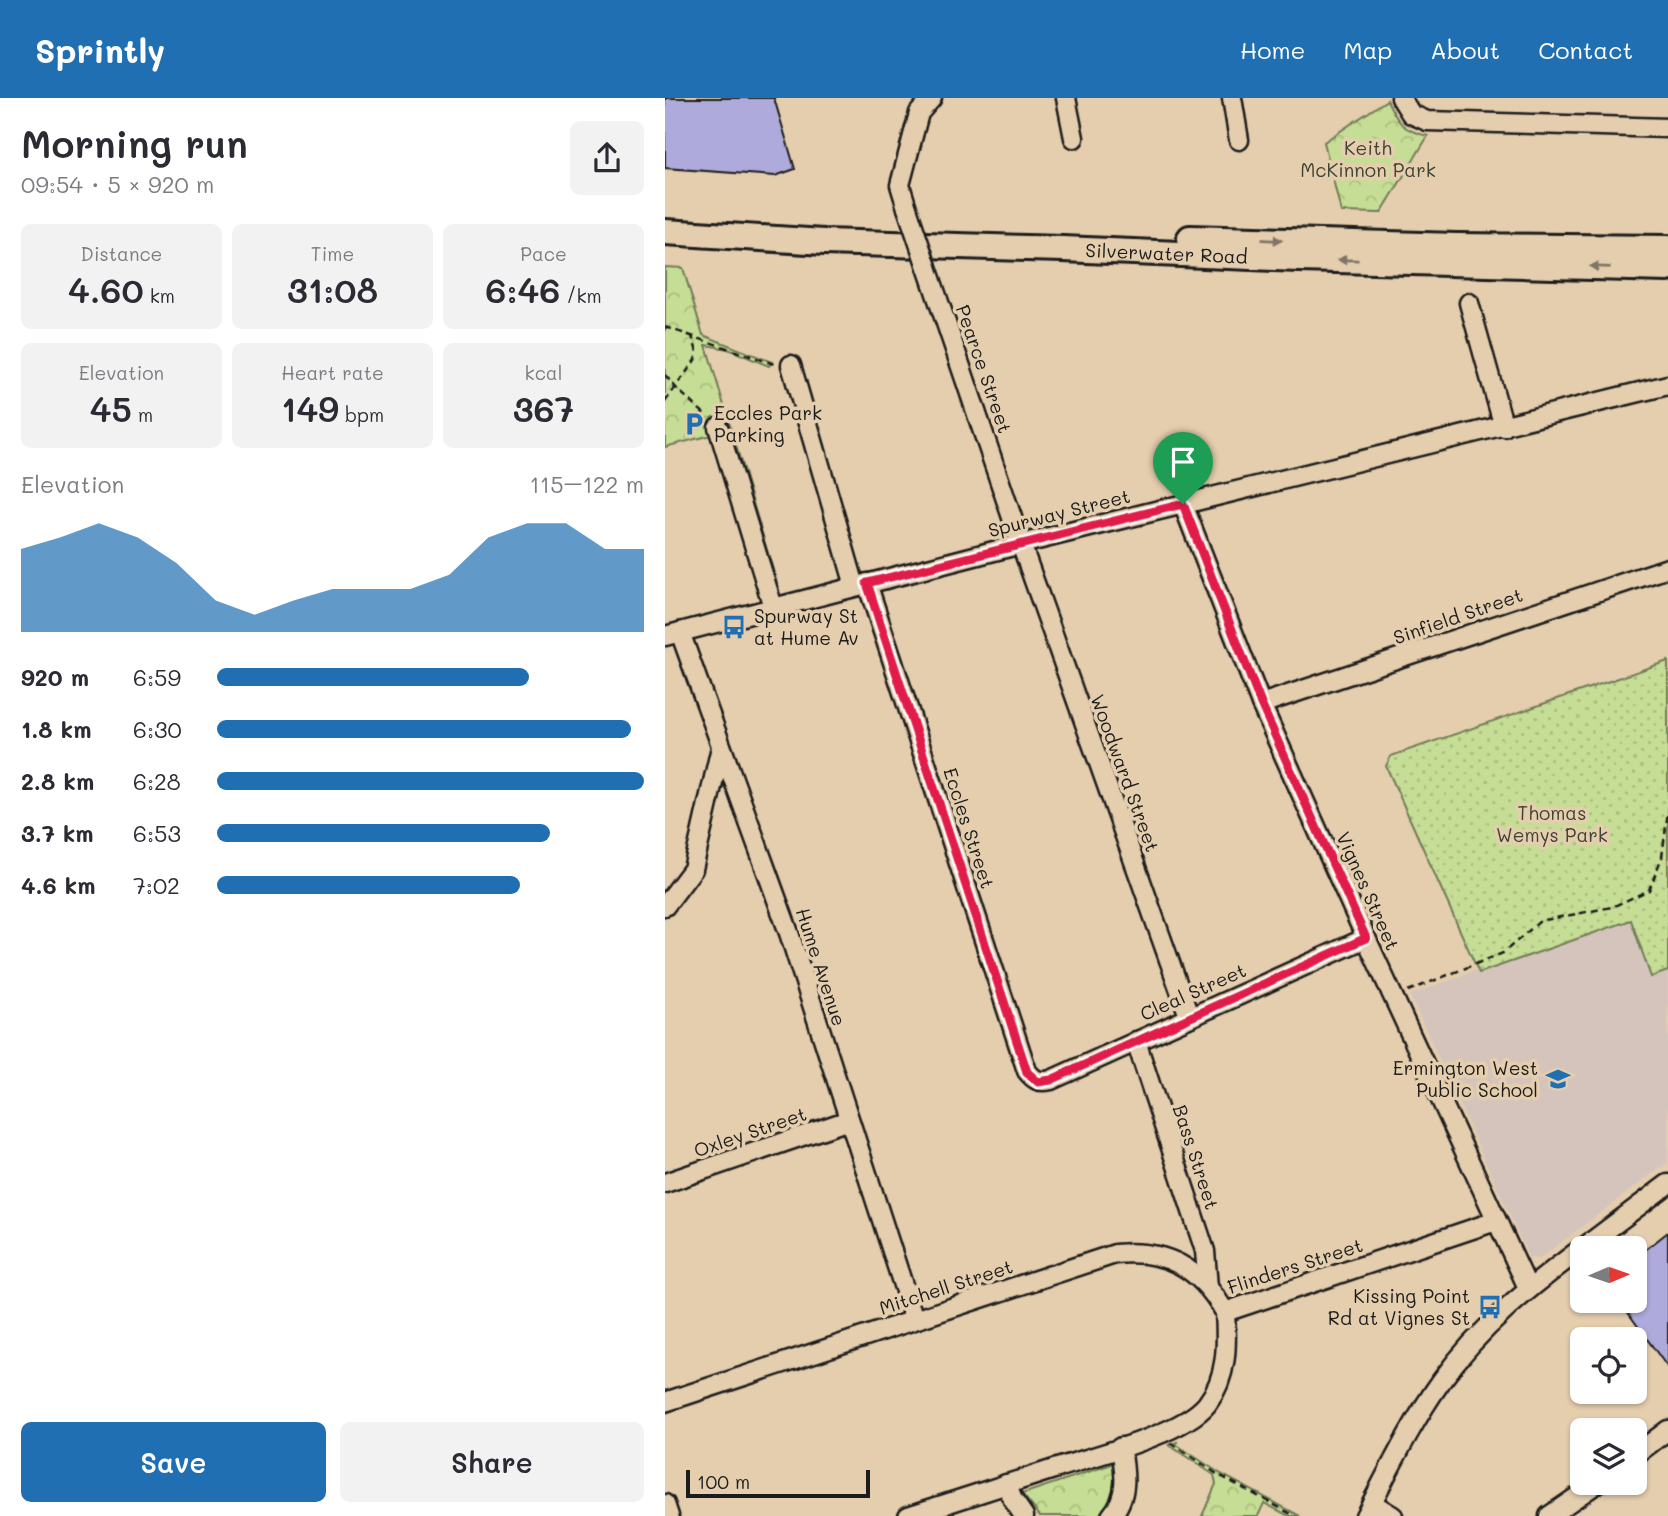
<!DOCTYPE html>
<meta charset="utf-8">
<style>
body{margin:0;font-family:Mali,sans-serif;background:#f2f2f3;color:#2b2b33;height:100vh;display:flex;flex-direction:column;font-size:26px;white-space:nowrap}
*{box-sizing:border-box;margin:0}
p{font-size:23px;color:#7c7c81}
.icon{flex:none;width:38px;height:38px;fill:none;stroke:currentColor;stroke-width:2;stroke-linecap:round;stroke-linejoin:round}
.map{position:relative;flex:1;overflow:hidden}
.drawer{display:flex;flex-direction:column;background:#fff;width:665px}
.drawer>*{flex:none}
.needle{width:46px;rotate:88deg}
.buttons{position:absolute;left:905px;top:1138px;display:grid;gap:14px}
.buttons a{display:grid;place-items:center;width:77px;height:77px;border-radius:10px;background:#fff;box-shadow:0 2px 5px #0004;font-size:35px}
.scale{position:absolute;left:21px;bottom:18px;width:184px;box-sizing:border-box;padding-left:7px;border:4px solid #1c1c1c;border-top:0;font-size:19px;line-height:24px;white-space:nowrap;color:#1c1c1c;-webkit-text-stroke:5px #e5ceae;paint-order:stroke}
.pin{position:absolute;display:grid;place-items:center;width:60px;height:60px;color:#fff;margin:-72px -30px;border-radius:50% 50% 50% 0;rotate:-45deg;box-shadow:0 0 7px #0007}
.pin .icon{rotate:45deg}
.round{display:grid;place-items:center;flex:none;width:74px;height:74px;border-radius:10px;background:#f2f2f3}
.summary{display:flex;align-items:center;justify-content:space-between;height:119px;padding:0 21px}
h1{font-size:38px;font-weight:600;line-height:52px}
.stats{display:grid;grid-template-columns:repeat(3,1fr);gap:10px;height:119px;padding:7px 21px}
.stats div{display:grid;align-content:center;border-radius:10px;background:#f2f2f3;text-align:center}
.stats b{font-size:35px;font-weight:600}
.stats small{font-size:19px;font-weight:400}
.stats p{font-size:19px}
.chart{height:196px;padding:14px 21px}
.chart p{display:flex;justify-content:space-between}
.chart svg{width:100%;height:126px;margin-top:7px;fill:#1f6fb2;opacity:.7}
.action{display:flex;gap:14px;margin-top:auto;padding:14px 21px}
.action a{flex:1;height:80px;border-radius:10px;background:#1f6fb2;color:#fff;font-size:28px;font-weight:600;line-height:80px;text-align:center}
.action a+a{background:#f2f2f3;color:#2b2b33}
ul{padding:0 21px;list-style:none;font-size:23px}
li{display:grid;grid-template-columns:112px 84px 1fr;align-items:center;height:52px}
li i{height:18px;border-radius:9px;background:#1f6fb2}
header{display:flex;align-items:center;gap:42px;box-sizing:border-box;height:98px;padding:0 35px;background:#1f6fb2;color:#fff}
header strong{font-size:33px}
nav{display:flex;gap:38px;margin-inline-start:auto;font-size:24px}
main{display:flex;flex:1;min-height:0}
.map>svg:first-child{display:block}
</style>
<header>
<strong>Sprintly</strong>
<nav><a>Home</a><a>Map</a><a>About</a><a>Contact</a></nav>
</header>
<main>
<section class="drawer">
<div class="summary"><div><h1>Morning run</h1><p>09:54 · 5 × 920 m</p></div><a class="round"><svg class="icon" aria-label="share" viewBox="0 0 24 24"><path d="M12 15V3M7 8l5-5 5 5M5 13v7h14v-7"/></svg></a></div>
<div class="stats">
<div><p>Distance</p><b>4.60<small> km</small></b></div>
<div><p>Time</p><b>31:08</b></div>
<div><p>Pace</p><b>6:46<small> /km</small></b></div>
</div>
<div class="stats">
<div><p>Elevation</p><b>45<small> m</small></b></div>
<div><p>Heart rate</p><b>149<small> bpm</small></b></div>
<div><p>kcal</p><b>367</b></div>
</div>
<div class="chart"><p><span>Elevation</span>115–122 m</p>
<svg viewBox="0 0 160 44" preserveAspectRatio="none"><path d="M0 44V15L10 11L20 6L30 11L40 20L50 33L60 38L70 33L80 29L90 29L100 29L110 24L120 11L130 6L140 6L150 15L160 15V44z"/></svg>
</div>
<ul>
<li><b>920 m</b>6:59<i style="width:73%"></i></li>
<li><b>1.8 km</b>6:30<i style="width:97%"></i></li>
<li><b>2.8 km</b>6:28<i style="width:100%"></i></li>
<li><b>3.7 km</b>6:53<i style="width:78%"></i></li>
<li><b>4.6 km</b>7:02<i style="width:71%"></i></li>
</ul>
<div class="action"><a>Save</a><a>Share</a></div>
</section>
<div class="map">
<svg width="1003" height="1418" viewBox="0 0 1003 1418">
<defs>
<pattern id="grass-dots" width="8" height="8" patternUnits="userSpaceOnUse" patternTransform="scale(1.75)"><rect width="8" height="8" fill="#c5dd94"/><path d="M2 2h.1M6 6h.1" fill="none" stroke="#a9bd7f" stroke-width="1.8" stroke-linecap="round"/></pattern>
<pattern id="park-crowns" width="20" height="18" patternUnits="userSpaceOnUse" patternTransform="scale(1.75)"><rect width="20" height="18" fill="#c5dd94"/><path d="M2 6a3 3 0 1 1 6 0M12 15a3 3 0 1 1 6 0" fill="none" stroke="#a9bd7f"/></pattern>
</defs>
<rect width="100%" height="100%" fill="#e5ceae"/>
<filter id="ink" filterUnits="userSpaceOnUse"><feTurbulence type="fractalNoise" baseFrequency=".0143" numOctaves="2"/><feDisplacementMap in="SourceGraphic" scale="14" xChannelSelector="R" yChannelSelector="G"/><feConvolveMatrix kernelMatrix="1 2 1 2 8 2 1 2 1" color-interpolation-filters="sRGB"/></filter>
<g filter="url(#ink)">
<path fill="#d4c4bc" d="M966 814 1003 872V1064L874 1161 864 1160 745 897Z"/>
<path fill="url(#grass-dots)" stroke="#707c58" stroke-width="2" d="M1003 563V873L986 879 966 822 814 875 721 668 726 658Z"/>
<g fill="url(#park-crowns)" stroke="#707c58" stroke-width="2">
<path d="M722 2C733 25 737 32 763 38L716 115 676 114 659 44Z"/>
<path d="M0 169 18 170 38 237 107 264 104 268 63 251 41 247 114 492 97 496 50 336 0 349Z"/>
<path d="M512 1344V1347L556 1376 635 1418H624L599 1405 593 1418H537L551 1386 549 1377 504 1347Z"/>
<path d="M453 1364 456 1381 441 1418H375L357 1396Z"/>
</g>
<g fill="#aeabdc" stroke="#1c1c1c" stroke-width="2">
<path d="M0 0H109L130 71 110 78 0 70Z"/>
<path d="M1003 1134V1270L954 1202H970V1160Z"/>
</g>
<g fill="none" stroke-linecap="round" stroke-linejoin="round">
<g stroke="#1c1c1c" stroke-width="23">
<g id="minor">
<path d="M401 0 409 40"/>
<path d="M567 0 574 42"/>
<path d="M736 0 746 16 762 23 1003 30"/>
<path d="M242 110 235 87 254 15 267 0"/>
<path d="M262 169 356 446 524 918"/>
<path d="M804 205 839 329"/>
<path d="M126 267 190 488"/>
<path d="M53 329 108 509"/>
<path d="M518 406 596 606 701 840 863 1190"/>
<path d="M202 485 362 973C369 982 374 985 386 982L701 840"/>
<path d="M15 534 124 835 249 1221"/>
<path d="M0 538 356 446 1003 287"/>
<path d="M596 606 1003 470"/>
<path d="M0 808 28 771 56 649"/>
<path d="M471 943 540 1153 543 1189"/>
<path d="M0 1085 184 1022"/>
<path d="M918 1150 1003 1086"/>
<path d="M0 1304 450 1156C501 1151 534 1169 560 1214"/>
<path d="M970 1357 1003 1332"/>
<path d="M341 1386 348 1402 359 1418"/>
<path d="M707 1405 728 1418"/>
<path d="M0 1406 4 1418"/>
<path d="M243 1418C291 1403 338 1387 386 1372 425 1359 517 1337 542 1306 563 1278 562 1246 560 1214L831 1123"/>
<path d="M446 1418C464 1398 460 1374 456 1349"/>
<path d="M700 1418C724 1372 747 1324 777 1282 815 1229 865 1189 917 1150"/>
<path d="M884 1418 934 1384"/>
</g>
</g>
<g stroke="#1c1c1c" stroke-width="30">
<g id="highway">
<path id="s1" d="M0 134 159 144 398 151 634 161 1003 171"/>
<path d="M525 140 791 148 1003 150"/>
</g>
</g>
<g stroke="#1c1c1c" stroke-width="2.5" stroke-dasharray="7 5" stroke-linecap="butt">
<path d="M0 229 112 267"/>
<path d="M0 277 12 291 43 319"/>
<path d="M0 304 30 262 32 254 27 238"/>
<path d="M743 893 838 855 875 823 947 809 984 792 997 759 1003 713"/>
<path d="M506 1345 552 1376 630 1418"/>
</g>
<use href="#minor" stroke="#e5ceae" stroke-width="18"/>
<use href="#highway" stroke="#e5ceae" stroke-width="24"/>
<g stroke="#1c1c1c" stroke-width="23" stroke-linecap="butt">
<path id="minor-bridge" d="M242 110 262 169"/>
</g>
<use href="#minor-bridge" stroke="#e5ceae" stroke-width="18"/>
</g>
<defs><path id="oneway-solid" d="M-6-.8H1V-3.2L6.5 0L1 3.2V.8H-6Z" transform="scale(1.75)"/></defs>
<g fill="#807565">
<use href="#oneway-solid" transform="translate(607 142) rotate(2)"/>
<use href="#oneway-solid" transform="translate(683 162) rotate(-179)"/>
<use href="#oneway-solid" transform="translate(935 169) rotate(-178)"/>
</g>
</g>
<g fill="none" stroke-linecap="round" stroke-linejoin="round" filter="url(#ink)">
<g stroke="#fff" stroke-width="14">
<path id="route" d="M518 406 596 606 701 840 386 982 373 984 362 974 202 485Z"/>
</g>
<use href="#route" stroke="#e11d48" stroke-width="9"/>
</g>
<defs>
<g id="parking-bare" transform="scale(1.89)"><path d="M-3.5-5.5H1a3.5 3.5 0 0 1 0 7H-1V5.5H-3.5ZM-1-3.4V-.6H.8a1.4 1.4 0 0 0 0-2.8Z" fill="#1f6fb2" stroke="#e5ceae" stroke-width="2.5" paint-order="stroke"/></g>
<g id="bus-bare" transform="scale(1.89)"><path d="M-5-6H5V4H4V6H2V4H-2V6H-4V4H-5ZM-3.5-4V0h7V-4ZM-3.5 1.2v1.5H-2V1.2ZM2 1.2v1.5H3.5V1.2Z" fill="#1f6fb2" stroke="#e5ceae" stroke-width="2.5" paint-order="stroke"/></g>
<g id="school-bare" transform="scale(1.89)"><path d="M0-5L7-2L0 1L-7-2ZM-4 1L0 2.5L4 1V4Q0 6-4 4Z" fill="#1f6fb2" stroke="#e5ceae" stroke-width="2.5" paint-order="stroke"/></g>
</defs>
<g fill-rule="evenodd">
<use href="#parking-bare" x="29" y="326"/>
<use href="#bus-bare" x="69" y="529"/>
<use href="#school-bare" x="893" y="981"/>
<use href="#bus-bare" x="825" y="1209"/>
</g>
<g text-anchor="middle" stroke-width="7" stroke-linejoin="round" paint-order="stroke">
<g font-size="19" fill="#3e4334" stroke="#e5ceae">
<text x="703" y="57">Keith<tspan x="703" dy="22">McKinnon Park</tspan></text>
<text x="887" y="722">Thomas<tspan x="887" dy="22">Wemys Park</tspan></text>
</g>
<g font-size="19" fill="#1c1c1c" stroke="#e5ceae">
<text dy="7" stroke="none"><textPath href="#s1" startOffset="502">Silverwater Road</textPath></text>
<text transform="translate(319 271) rotate(71)" y="7">Pearce Street</text>
<text transform="translate(394 415) rotate(-14)" y="7">Spurway Street</text>
<text transform="translate(793 518) rotate(-19)" y="7">Sinfield Street</text>
<text transform="translate(460 675) rotate(70)" y="7">Woodward Street</text>
<text transform="translate(304 730) rotate(72)" y="7">Eccles Street</text>
<text transform="translate(703 793) rotate(66)" y="7">Vignes Street</text>
<text transform="translate(156 869) rotate(72)" y="7">Hume Avenue</text>
<text transform="translate(528 894) rotate(-24)" y="7">Cleal Street</text>
<text transform="translate(85 1034) rotate(-19)" y="7">Oxley Street</text>
<text transform="translate(531 1059) rotate(72)" y="7">Bass Street</text>
<text transform="translate(630 1168) rotate(-18)" y="7">Flinders Street</text>
<text transform="translate(281 1189) rotate(-18)" y="7">Mitchell Street</text>
</g>
<g font-size="19" fill="#1c1c1c" stroke="#e5ceae" text-anchor="start">
<text x="49" y="322">Eccles Park<tspan x="49" dy="22">Parking</tspan></text>
<text x="89" y="525">Spurway St<tspan x="89" dy="22">at Hume Av</tspan></text>
<text x="873" y="977" text-anchor="end">Ermington West<tspan x="873" dy="22">Public School</tspan></text>
<text x="805" y="1205" text-anchor="end">Kissing Point<tspan x="805" dy="22">Rd at Vignes St</tspan></text>
</g>
</g>
</svg>
<div class="buttons">
<a><svg class="needle" viewBox="-14 -14 28 28"><path d="M0-13l5 13h-10z" fill="#e53935"/><path d="M0 13l5-13h-10z" fill="#7c7c81"/></svg></a>
<a><svg class="icon" aria-label="locate" viewBox="0 0 24 24"><circle cx="12" cy="12" r="6"/><path d="M12 2v4M12 18v4M2 12h4M18 12h4"/></svg></a>
<a><svg class="icon" aria-label="layers" viewBox="0 0 24 24"><path d="M12 4l9 5-9 5-9-5zM3 14l9 5 9-5"/></svg></a>
</div>
<div class="scale">100 m</div>
<div class="pin" style="left:518px;top:406px;background:#1e9e55"><svg class="icon" aria-label="arrive" viewBox="0 0 24 24"><path d="M6 21V4h12l-3 4 3 4H6"/></svg></div>
</div>
</main>
